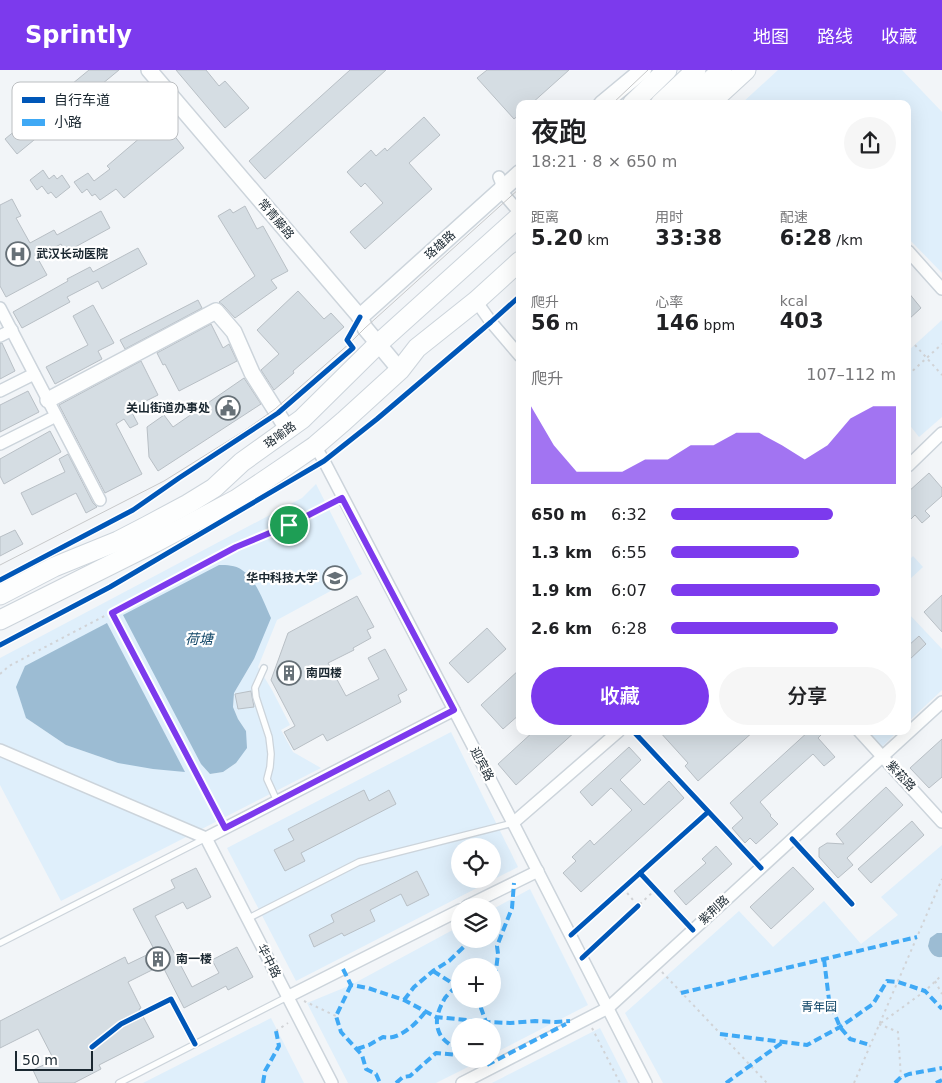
<!DOCTYPE html>
<html lang="zh">
<meta charset="utf-8">
<style>
body{margin:0;font-family:"DejaVu Sans","Noto Sans SC",sans-serif;background:#f6f6f6;color:#202124;height:100vh;display:flex;flex-direction:column;font-size:19px;white-space:nowrap}
*{box-sizing:border-box;margin:0}
p{font-size:16px;color:#757577}
.icon{flex:none;width:28px;height:28px;fill:none;stroke:currentColor;stroke-width:2;stroke-linecap:round;stroke-linejoin:round}
.map{position:relative;flex:1;overflow:hidden}
.details{position:absolute;left:516px;top:30px;width:395px;height:635px;display:flex;flex-direction:column;background:#fff;border-radius:10px;box-shadow:0 5px 20px #0002}
.details>*{flex:none}
.tools{position:absolute;left:451px;top:768px;display:grid;gap:10px}
.tools a{display:grid;place-items:center;width:50px;height:50px;border-radius:50%;background:#fff;box-shadow:0 5px 20px #0002;font-size:25px}
.scale{position:absolute;left:15px;bottom:12px;width:78px;box-sizing:border-box;padding-left:5px;border:2px solid #1b2831;border-top:0;font-size:14px;line-height:18px;white-space:nowrap;color:#1b2831;-webkit-text-stroke:4px #fff;paint-order:stroke}
.pin{position:absolute;display:grid;place-items:center;width:42px;height:42px;color:#fff;margin:-21px;border:2px solid #fff;border-radius:50%;box-shadow:0 1px 5px #0007}
.round{display:grid;place-items:center;flex:none;width:52px;height:52px;border-radius:26px;background:#f6f6f6}
.overview{display:flex;align-items:center;justify-content:space-between;height:85px;padding:0 15px}
h1{font-size:28px;font-weight:600;line-height:38px}
.stats{display:grid;grid-template-columns:repeat(3,1fr);gap:8px;height:85px;padding:5px 15px}
.stats div{display:grid;align-content:center}
.stats b{font-size:21px;font-weight:600}
.stats small{font-size:14px;font-weight:400}
.stats p{font-size:14px}
.chart{height:140px;padding:10px 15px}
.chart p{display:flex;justify-content:space-between}
.chart svg{width:100%;height:90px;margin-top:5px;fill:#7c3aed;opacity:.7}
.primary-button{display:flex;gap:10px;margin-top:auto;padding:10px 15px}
.primary-button a{flex:1;height:58px;border-radius:30px;background:#7c3aed;color:#fff;font-size:20px;font-weight:600;line-height:58px;text-align:center}
.primary-button a+a{background:#f6f6f6;color:#202124}
ul{padding:0 15px;list-style:none;font-size:16px}
li{display:grid;grid-template-columns:80px 60px 1fr;align-items:center;height:38px}
li i{height:12px;border-radius:6px;background:#7c3aed}
header{display:flex;align-items:center;gap:30px;box-sizing:border-box;height:70px;padding:0 25px;background:#7c3aed;color:#fff}
header strong{font-size:24px}
nav{display:flex;gap:28px;margin-inline-start:auto;font-size:18px}
.map>svg:first-child{display:block}
</style>
<header>
<strong>Sprintly</strong>
<nav><a>地图</a><a>路线</a><a>收藏</a></nav>
</header>
<div class="map">
<svg width="942" height="1013" viewBox="0 0 942 1013">
<rect width="100%" height="100%" fill="#f2f5f8"/>
<g fill="#dfeffb" fill-rule="evenodd">
<path d="M778 0H902L942 42V203L908 168V34H741Z"/>
<path d="M942 250V347L919 367 908 353V281Z"/>
<path d="M316 414 362 504 277 550 258 597 272 620 290 655 281 660 293 682 321 698 61 831 0 715V588L302 428ZM253 511 254 589 234 623 233 637 238 649 246 661 236 693 223 702 210 704ZM26 648 118 693 66 675Z"/>
<path d="M913 486 923 497 909 510 908 508V491Z"/>
<path d="M908 543 942 579V620L908 652Z"/>
<path d="M867 661H898L882 677Z"/>
<path d="M451 662 518 797 296 911 227 778ZM460 776H492V809H460Z"/>
<path d="M942 775V863L930 868 928 876C930 883 934 888 942 887V1013H663L625 943 739 841 773 877 824 831 861 874 898 845 881 827Z"/>
<path d="M530 819 588 935 493 984 492 956H460V989H484L436 1013H348L307 933 351 915 460 856V869H492L493 839ZM460 896H492V929H460Z"/>
<path d="M271 948 304 1013H143Z"/>
<path d="M600 958 628 1013H492Z"/>
</g>
<g fill="#9cbcd3">
<path d="M219 495C227 495 235 495 242 500 256 509 264 533 271 548L254 589 234 623 233 637 238 649 246 661 247 678 236 693 223 702 210 704 201 694 123 545Z"/>
<path d="M107 553 185 702 153 699 118 693 66 675 26 648 16 617 25 596Z"/>
<path d="M937 863H942V887C934 888 930 883 928 876L930 868Z"/>
</g>
<g fill="#d5dde3" stroke="#b8bfc5">
<path d="M89 0H119L17 84 5 69Z"/>
<path d="M176 0H206L219 16 225 11 249 38 225 58Z"/>
<path d="M350 0H386L265 109 249 91Z"/>
<path d="M487 0H569L531 34H520V44L514 49 477 8Z"/>
<path d="M424 47 440 65 409 93 432 119 365 179 350 162 383 133 365 113 361 117 347 102 371 80 376 86 385 78 387 81Z"/>
<path d="M155 55 167 69 173 64 184 78 124 128 116 119 100 130 95 124 92 126 87 119 82 123 74 112 88 103 94 111 110 99 107 96Z"/>
<path d="M43 100 49 109 54 105 57 109 62 105 70 117 56 128 51 122 48 124 42 116 37 120 30 110Z"/>
<path d="M12 129 21 146 16 148 30 173 54 160 57 165 101 141 110 158 66 182 61 174 37 187 47 205 6 227 0 216V135Z"/>
<path d="M245 136 257 159 263 156 288 201 271 210 277 218 235 248 223 235 219 232 255 206 218 146 230 139 233 143Z"/>
<path d="M138 178 147 194 102 219 98 211 67 227 70 232 22 258 13 242 68 211 67 209 90 197 93 202Z"/>
<path d="M298 221 324 249 331 243 344 257 293 301 294 303 274 320 261 300 279 284 257 260Z"/>
<path d="M908 222 921 238 908 250Z"/>
<path d="M198 230 202 238 125 279 120 270Z"/>
<path d="M93 235 114 273 98 281 102 289 55 314 46 297 88 275 73 246Z"/>
<path d="M211 254 223 278 229 274 237 291 179 321 165 294 163 295 157 283Z"/>
<path d="M0 273H2L15 301 0 309Z"/>
<path d="M141 291 158 325 130 339 138 354 130 358 124 349 116 354 142 404 105 423 59 335Z"/>
<path d="M244 308 261 334 158 401 149 387 147 357 164 345 173 357Z"/>
<path d="M28 321 39 342 0 362V335Z"/>
<path d="M50 361 61 382 4 414 0 406V389Z"/>
<path d="M68 384 93 433 97 437 86 443 76 423 32 445 21 423 65 402 59 389Z"/>
<path d="M929 403 942 418V426L925 441 930 446 922 453 915 445 908 452V422Z"/>
<path d="M15 460 23 474 0 486V467Z"/>
<path d="M942 525V562L924 542Z"/>
<path d="M357 526 374 557 367 560 371 568 353 578 354 580 328 593 346 626 379 609 368 588 385 579 407 620 398 625 401 632 327 671 323 664 294 680 284 662 295 656 271 610 288 563Z"/>
<path d="M487 558 506 579 468 613 449 593Z"/>
<path d="M919 566 926 574 908 591V576Z"/>
<path d="M520 599V644L503 659 481 635Z"/>
<path d="M251 621 254 637 238 639 235 624Z"/>
<path d="M534 661H576L516 715 498 694Z"/>
<path d="M659 661H754L698 711 685 696 688 693Z"/>
<path d="M809 661H825L818 668 835 687 824 696 813 684 760 732 771 745 770 746 778 754 756 774 750 768 745 773 732 758 743 748 730 733Z"/>
<path d="M942 669V707L929 718 910 698Z"/>
<path d="M629 677 641 690 620 710 644 735 669 711 684 728 581 822 563 803 576 791 572 787 590 770 594 775 632 740 611 718 592 736 580 722Z"/>
<path d="M886 717 903 735 847 788 853 795 838 808 819 787V778L827 773 844 774 836 764Z"/>
<path d="M364 720 369 731 389 720 396 734 301 783 305 791 285 801 274 780 294 770 288 759Z"/>
<path d="M912 751 924 765 871 813 858 799Z"/>
<path d="M716 776 732 794 686 835 674 821 706 793 702 789Z"/>
<path d="M793 797 814 819 771 859 750 837Z"/>
<path d="M196 798 211 827 187 839 183 832 155 846 192 917 219 903 212 890 237 877 253 907 228 920 226 916 184 938 162 895 128 912 141 938 139 939 154 967 99 995 101 999 74 1013H39L33 1000 54 990 38 959 0 978V951L125 887 128 894 155 881 133 839 175 818 171 810Z"/>
<path d="M417 801 429 825 407 836 401 824 370 840 375 851 344 866 342 863 314 877 309 865 334 852 331 845Z"/>
</g>
<g fill="none" stroke-linecap="round" stroke-linejoin="round">
<g stroke="#ccd4db" stroke-width="8">
<g id="service">
<path d="M264 598 255 618 256 627 269 667 271 684 270 697 267 709 277 731"/>
<path d="M247 849 359 792 513 753"/>
<path d="M0 873 206 768"/>
<path d="M119 1013 287 927"/>
</g>
</g>
<g stroke="#ccd4db" stroke-width="14">
<g id="minor">
<path d="M499 107 501 112V121L520 143"/>
<path d="M908 181 942 219"/>
<path d="M476 231 491 252 520 286"/>
<path d="M0 238 100 430"/>
<path d="M0 266 12 260"/>
<path d="M0 321 34 304"/>
<path d="M0 374 56 346"/>
<path d="M315 376 324 391 513 753 646 1013"/>
<path d="M908 396 942 363"/>
<path d="M859 661 942 752"/>
<path d="M0 680 206 768"/>
<path d="M513 753 619 661"/>
<path d="M206 768 454 640"/>
<path d="M206 768 332 1013"/>
<path d="M467 836 538 801"/>
<path d="M287 927 460 840"/>
<path d="M462 1013 608 938 942 632"/>
</g>
</g>
<g stroke="#ccd4db" stroke-width="18">
<g id="tertiary">
<path d="M149 0 360 247 365 258 400 300"/>
<path d="M48 330 216 241 234 262 252 303 288 360"/>
</g>
</g>
<g stroke="#ccd4db" stroke-width="19">
<g id="secondary">
<path d="M602 34 643 0"/>
<path d="M360 247 520 103"/>
</g>
</g>
<g stroke="#ccd4db" stroke-width="21">
<g id="trunk">
<path d="M632 34 667 0"/>
<path d="M660 34 696 0"/>
<path d="M685 34 722 0"/>
<path d="M709 34 746 0"/>
<path d="M0 525 54 497 118 471 147 456 188 434 214 418 242 392 302 349 378 274 520 146"/>
<path d="M0 550 154 473 237 429 283 398 315 376 344 351 400 300 417 278 476 231 520 191"/>
</g>
</g>
<g stroke="#d1d3d6" stroke-width="2" stroke-dasharray="2.5 4" stroke-linecap="butt">
<path d="M915 275 942 305"/>
<path d="M908 305 942 274"/>
<path d="M112 543 220 749"/>
<path d="M0 604 9 596 236 477 289 455 334 433"/>
<path d="M623 818 638 836 655 820"/>
<path d="M662 902 767 1013"/>
<path d="M935 911 942 924"/>
<path d="M304 931 336 946"/>
<path d="M881 953 925 921 942 905"/>
<path d="M879 954 898 962 901 1007"/>
<path d="M592 958 620 1013"/>
<path d="M276 961 288 953"/>
<path d="M854 1013 942 809"/>
</g>
<use href="#service" stroke="#fdfefe" stroke-width="5.5"/>
<use href="#minor" stroke="#fdfefe" stroke-width="11"/>
<use href="#tertiary" stroke="#fdfefe" stroke-width="15"/>
<use href="#secondary" stroke="#fdfefe" stroke-width="16"/>
<use href="#trunk" stroke="#fdfefe" stroke-width="19"/>
<g stroke="#c7c8c9" stroke-width="1">
<path d="M612 34 648 0"/>
<path d="M0 495 164 411 244 361 275 339 350 273 365 258 520 118"/>
</g>
<g stroke="#3fa9f5" stroke-width="4" stroke-dasharray="8 4" stroke-linecap="butt">
<path d="M824 889 829 930 840 957 850 969 870 975"/>
<path d="M343 899 351 915 368 918 404 930 436 947 486 952 510 953 535 951 556 952 570 951"/>
<path d="M433 901 460 918"/>
<path d="M351 915 336 946 341 962 362 985 366 999 376 1004 380 1013"/>
<path d="M456 916C453 920 448 924 445 928 438 940 433 953 441 966 445 972 454 977 460 982"/>
<path d="M492 919 494 916 498 884 497 876 512 838 514 813"/>
<path d="M681 923 917 867"/>
<path d="M404 930 414 917 433 901 449 891 472 869"/>
<path d="M486 956V952L481 938 487 929"/>
<path d="M720 964 807 975 840 957 873 934 887 911 898 912 925 921 942 939"/>
<path d="M357 979 369 975 383 967C399 971 417 953 426 941"/>
<path d="M487 995 566 954"/>
<path d="M263 1013 265 1001 279 976 276 961"/>
<path d="M396 1013 403 1007 410 1006 436 983 460 985"/>
<path d="M726 1013 783 972"/>
<path d="M895 1013 901 1007 909 1004 942 998"/>
<path d="M936 1013 942 1010"/>
</g>
<g stroke="#fff" stroke-width="8">
<g id="cycleway">
<path d="M0 510 133 440 179 408 278 343 353 278 347 270 360 247"/>
<path d="M0 575 110 517 324 391 377 349 491 252 520 226"/>
<path d="M633 661 761 798"/>
<path d="M792 769 852 834"/>
<path d="M640 803 693 860"/>
<path d="M571 865 708 742"/>
<path d="M582 888 638 836"/>
<path d="M92 977 121 954 171 929 195 974"/>
</g>
</g>
<use href="#cycleway" stroke="#0057b8" stroke-width="5"/>
</g>
<g fill="none" stroke-linecap="round" stroke-linejoin="round">
<g stroke="#fff" stroke-width="10">
<path id="route" d="M342 428 454 640 225 758 112 543 236 477 289 455Z"/>
</g>
<use href="#route" stroke="#7c3aed" stroke-width="6"/>
</g>
<defs>
<g id="hospital-ring" transform="scale(1.25)"><circle r="9.5" fill="#fff" stroke="#667077" stroke-width="1.5"/><path d="M-5-5h3v3.5h4V-5h3V5h-3V1.5h-4V5h-3Z" fill="#667077"/></g>
<g id="civic-ring" transform="scale(1.25)"><circle r="9.5" fill="#fff" stroke="#667077" stroke-width="1.5"/><path d="M-.6-6.5H3V-4.5H.6V-3L4-1V1h2V6H-6V1h2V-1L-.6-3ZM-1.2 2.5V6h2.4V2.5Z" fill="#667077"/></g>
<g id="university-ring" transform="scale(1.25)"><circle r="9.5" fill="#fff" stroke="#667077" stroke-width="1.5"/><path d="M0-5L7-2L0 1L-7-2ZM-4 1L0 2.5L4 1V4Q0 6-4 4Z" fill="#667077"/></g>
<g id="building-ring" transform="scale(1.25)"><circle r="9.5" fill="#fff" stroke="#667077" stroke-width="1.5"/><path d="M-4-6H4V6H1V3H-1V6H-4ZM-2.5-4.3h1.7v1.8h-1.7ZM.8-4.3h1.7v1.8H.8ZM-2.5-1h1.7V.8h-1.7ZM.8-1h1.7V.8H.8Z" fill="#667077"/></g>
</defs>
<g fill-rule="evenodd">
<use href="#hospital-ring" x="18" y="184"/>
<use href="#civic-ring" x="228" y="338"/>
<use href="#university-ring" x="335" y="508"/>
<use href="#building-ring" x="289" y="603"/>
<use href="#building-ring" x="158" y="889"/>
</g>
<g text-anchor="middle" stroke-width="4.5" stroke-linejoin="round" paint-order="stroke">
<g font-size="12" fill="#1b2831" stroke="#fff">
<text transform="translate(276 149) rotate(50)" y="4">常青藤路</text>
<text transform="translate(440 175) rotate(-42)" y="4">珞雄路</text>
<text transform="translate(280 365) rotate(-36)" y="4">珞喻路</text>
<text transform="translate(482 694) rotate(62)" y="4">迎宾路</text>
<text transform="translate(901 706) rotate(47)" y="4">紫菘路</text>
<text transform="translate(714 840) rotate(-43)" y="4">紫荆路</text>
<text transform="translate(269 891) rotate(63)" y="4">华中路</text>
</g>
<g font-size="12" font-weight="bold" fill="#1b2831" stroke="#fff" text-anchor="start">
<text x="36" y="188">武汉长动医院</text>
<text x="210" y="342" text-anchor="end">关山街道办事处</text>
<text x="318" y="512" text-anchor="end">华中科技大学</text>
<text x="306" y="607">南四楼</text>
<text x="176" y="893">南一楼</text>
</g>
<g font-size="12" fill="#0e4465" stroke="#fff">
<text x="819" y="941">青年园</text>
</g>
<g font-size="14" font-style="italic" fill="#124768" stroke="#fff">
<text x="199" y="574">荷塘</text>
</g>
</g>
<rect x="12" y="12" width="166" height="58" rx="8" fill="#fff" stroke="#bbbec1" stroke-width="1"/>
<rect x="22" y="27" width="23" height="6" fill="#0057b8"/>
<rect x="22" y="49" width="23" height="7" fill="#3fa9f5"/>
<g font-size="14" fill="#1b2831">
<text x="54" y="35">自行车道</text>
<text x="54" y="57">小路</text>
</g>
</svg>
<div class="tools">
<a><svg class="icon" aria-label="locate" viewBox="0 0 24 24"><circle cx="12" cy="12" r="6"/><path d="M12 2v4M12 18v4M2 12h4M18 12h4"/></svg></a>
<a><svg class="icon" aria-label="layers" viewBox="0 0 24 24"><path d="M12 4l9 5-9 5-9-5zM3 14l9 5 9-5"/></svg></a>
<a>+</a>
<a>−</a>
</div>
<div class="scale">50 m</div>
<div class="pin" style="left:289px;top:455px;background:#1e9e55"><svg class="icon" aria-label="arrive" viewBox="0 0 24 24"><path d="M6 21V4h12l-3 4 3 4H6"/></svg></div>
<section class="details">
<div class="overview"><div><h1>夜跑</h1><p>18:21 · 8 × 650 m</p></div><a class="round"><svg class="icon" aria-label="share" viewBox="0 0 24 24"><path d="M12 15V3M7 8l5-5 5 5M5 13v7h14v-7"/></svg></a></div>
<div class="stats">
<div><p>距离</p><b>5.20<small> km</small></b></div>
<div><p>用时</p><b>33:38</b></div>
<div><p>配速</p><b>6:28<small> /km</small></b></div>
</div>
<div class="stats">
<div><p>爬升</p><b>56<small> m</small></b></div>
<div><p>心率</p><b>146<small> bpm</small></b></div>
<div><p>kcal</p><b>403</b></div>
</div>
<div class="chart"><p><span>爬升</span>107–112 m</p>
<svg viewBox="0 0 160 44" preserveAspectRatio="none"><path d="M0 44V6L10 25L20 38L30 38L40 38L50 32L60 32L70 25L80 25L90 19L100 19L110 25L120 32L130 25L140 12L150 6L160 6V44z"/></svg>
</div>
<ul>
<li><b>650 m</b>6:32<i style="width:72%"></i></li>
<li><b>1.3 km</b>6:55<i style="width:57%"></i></li>
<li><b>1.9 km</b>6:07<i style="width:93%"></i></li>
<li><b>2.6 km</b>6:28<i style="width:74%"></i></li>
</ul>
<div class="primary-button"><a>收藏</a><a>分享</a></div>
</section>
</div>
